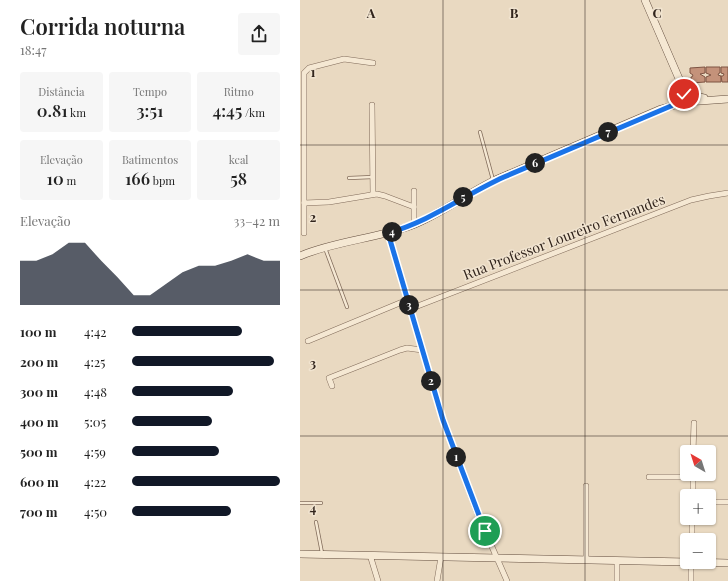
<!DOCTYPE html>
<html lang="pt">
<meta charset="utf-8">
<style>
body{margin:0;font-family:"Playfair Display",serif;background:#f6f6f6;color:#222;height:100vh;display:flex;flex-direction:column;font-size:15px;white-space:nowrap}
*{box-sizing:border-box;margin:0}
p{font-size:13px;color:#767676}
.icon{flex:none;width:22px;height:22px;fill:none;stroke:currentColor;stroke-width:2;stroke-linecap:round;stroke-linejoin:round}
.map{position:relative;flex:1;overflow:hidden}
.side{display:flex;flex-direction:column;background:#fff;width:300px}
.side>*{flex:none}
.needle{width:26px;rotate:321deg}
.controls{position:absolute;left:380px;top:445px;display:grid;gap:8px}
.controls a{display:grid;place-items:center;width:36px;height:36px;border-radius:4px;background:#fff;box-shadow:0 1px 3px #0004;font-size:20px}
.pin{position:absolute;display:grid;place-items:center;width:34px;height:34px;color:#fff;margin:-17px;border:2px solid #fff;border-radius:50%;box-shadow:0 1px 4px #0007}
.km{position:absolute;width:20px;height:20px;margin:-10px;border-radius:50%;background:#222;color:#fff;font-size:11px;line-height:20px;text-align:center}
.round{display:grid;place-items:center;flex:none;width:42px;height:42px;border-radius:4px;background:#f6f6f6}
.overview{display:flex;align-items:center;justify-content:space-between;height:68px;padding:0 20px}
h1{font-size:22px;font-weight:600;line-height:30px}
.figures{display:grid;grid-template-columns:repeat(3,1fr);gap:6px;height:68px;padding:4px 20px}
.figures div{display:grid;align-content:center;border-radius:4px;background:#f6f6f6;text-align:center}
.figures b{font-size:17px;font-weight:600}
.figures small{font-size:11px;font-weight:400}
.figures p{font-size:11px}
.chart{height:112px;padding:8px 20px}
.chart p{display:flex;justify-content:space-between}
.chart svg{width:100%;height:72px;margin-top:4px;fill:#111827;opacity:.7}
ul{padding:0 20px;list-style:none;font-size:13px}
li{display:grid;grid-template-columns:64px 48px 1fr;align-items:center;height:30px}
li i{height:10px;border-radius:5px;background:#111827}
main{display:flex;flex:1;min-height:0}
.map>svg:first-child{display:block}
</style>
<main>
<section class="side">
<div class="overview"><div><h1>Corrida noturna</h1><p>18:47</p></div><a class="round"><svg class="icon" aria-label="share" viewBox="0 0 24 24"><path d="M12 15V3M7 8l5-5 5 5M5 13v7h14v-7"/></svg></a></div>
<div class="figures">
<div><p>Distância</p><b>0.81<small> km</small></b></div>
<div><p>Tempo</p><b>3:51</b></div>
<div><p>Ritmo</p><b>4:45<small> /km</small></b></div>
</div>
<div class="figures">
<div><p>Elevação</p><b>10<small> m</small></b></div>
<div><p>Batimentos</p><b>166<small> bpm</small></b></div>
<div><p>kcal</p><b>58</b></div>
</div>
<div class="chart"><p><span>Elevação</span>33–42 m</p>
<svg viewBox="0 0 160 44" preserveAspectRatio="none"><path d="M0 44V17L10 17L20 13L30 6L40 6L50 17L60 27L70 38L80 38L90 31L100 24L110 20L120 20L130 17L140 13L150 17L160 17V44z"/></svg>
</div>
<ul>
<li><b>100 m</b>4:42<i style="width:74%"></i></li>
<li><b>200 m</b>4:25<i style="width:96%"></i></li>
<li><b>300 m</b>4:48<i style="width:68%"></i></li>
<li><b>400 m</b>5:05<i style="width:54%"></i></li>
<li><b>500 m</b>4:59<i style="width:59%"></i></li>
<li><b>600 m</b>4:22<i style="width:100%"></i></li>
<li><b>700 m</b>4:50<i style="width:67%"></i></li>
</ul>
</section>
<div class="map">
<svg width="428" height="581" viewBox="0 0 428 581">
<rect width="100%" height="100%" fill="#e9d9c1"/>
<g fill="#c4927a" stroke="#7e5443">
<path d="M405 67V73L400 74 405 77V82L391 83V77H392L393 75 390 73V68Z"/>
<path d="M406 67H420V73H419L418 75 421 76V82H406V77L411 75 406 73Z"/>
<path d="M421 67H428V82H422L421 76H423L424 74 421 73Z"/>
</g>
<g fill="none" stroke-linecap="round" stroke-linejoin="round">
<g stroke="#816b5a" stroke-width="4">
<g id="lane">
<path d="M180 132 193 180"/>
<path d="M49 178 73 177"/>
<path d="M25 248 47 307"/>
<path d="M0 503H21"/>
<path d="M16 522 22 553"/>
</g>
</g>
<g stroke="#816b5a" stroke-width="6">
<g id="street">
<path d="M72 105 73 194"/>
<path d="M114 191V224"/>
<path d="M4 203 29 202 77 194 85 196 114 207"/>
<path d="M4 233V73L9 68 44 59 73 63"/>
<path d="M88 233 143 420 178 515 207 581"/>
<path d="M110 309 391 200 409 196 428 193"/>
<path d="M8 341 107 300"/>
<path d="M32 386 29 378 100 350 107 348 122 350"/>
<path d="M393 452 394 423"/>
<path d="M349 477H393"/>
<path d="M393 496V475"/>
<path d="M409 502H428"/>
<path d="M392 540V518"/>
<path d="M70 555 78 581"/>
<path d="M286 560V486"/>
<path d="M317 560V581"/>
<path d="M137 581 141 557"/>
<path d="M391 581V562"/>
</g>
</g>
<g stroke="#634d3e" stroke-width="8">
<g id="secondary">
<path d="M345 0 380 81 383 96"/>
<path d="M382 84 390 95 404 98"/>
<path d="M0 256C35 241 74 239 110 226 139 215 165 195 193 181L361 109 386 102 428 99"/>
<path d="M0 554 387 562"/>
<path d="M389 562 428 563"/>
</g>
</g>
<use href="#lane" stroke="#f5e8d3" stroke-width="2.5"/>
<use href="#street" stroke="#f5e8d3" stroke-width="5"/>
<use href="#secondary" stroke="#f5e8d3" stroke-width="7"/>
</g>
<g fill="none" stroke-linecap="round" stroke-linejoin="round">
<g stroke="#fff" stroke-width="8">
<path id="route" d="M185 531 143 420 88 233C131 221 164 195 204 177L371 106 380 99 384 94"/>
</g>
<use href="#route" stroke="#1a73e8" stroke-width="5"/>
</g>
<path fill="none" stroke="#32251d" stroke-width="1" stroke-opacity="0.55" d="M143 0V581M285 0V581M0 145H428M0 290H428M0 436H428"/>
<g text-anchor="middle" stroke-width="3" stroke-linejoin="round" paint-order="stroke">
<g font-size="14" fill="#32251d" stroke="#f1e4d0">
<text transform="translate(264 237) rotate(-21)" y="5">Rua Professor Loureiro Fernandes</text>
</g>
</g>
<g font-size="13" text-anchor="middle" font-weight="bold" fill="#32251d" stroke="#f1e4d0" stroke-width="3" stroke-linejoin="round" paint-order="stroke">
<text x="71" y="18">A</text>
<text x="214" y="18">B</text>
<text x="357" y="18">C</text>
<text x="13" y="77">1</text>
<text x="13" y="222">2</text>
<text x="13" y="368">3</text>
<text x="13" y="513">4</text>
</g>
</svg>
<div class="controls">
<a><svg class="needle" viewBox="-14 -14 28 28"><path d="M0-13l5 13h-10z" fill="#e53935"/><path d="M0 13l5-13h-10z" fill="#767676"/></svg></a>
<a>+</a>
<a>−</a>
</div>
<div class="pin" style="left:185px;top:531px;background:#1e9e55"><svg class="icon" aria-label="arrive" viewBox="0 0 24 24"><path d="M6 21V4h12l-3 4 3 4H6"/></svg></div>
<div class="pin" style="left:384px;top:94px;background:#d93025"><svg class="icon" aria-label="check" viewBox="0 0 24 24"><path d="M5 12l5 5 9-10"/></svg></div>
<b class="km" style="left:156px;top:457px">1</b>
<b class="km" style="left:131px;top:381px">2</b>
<b class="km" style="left:109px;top:305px">3</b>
<b class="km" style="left:92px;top:232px">4</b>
<b class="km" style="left:163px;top:197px">5</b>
<b class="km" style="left:235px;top:163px">6</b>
<b class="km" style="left:308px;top:132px">7</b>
</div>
</main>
